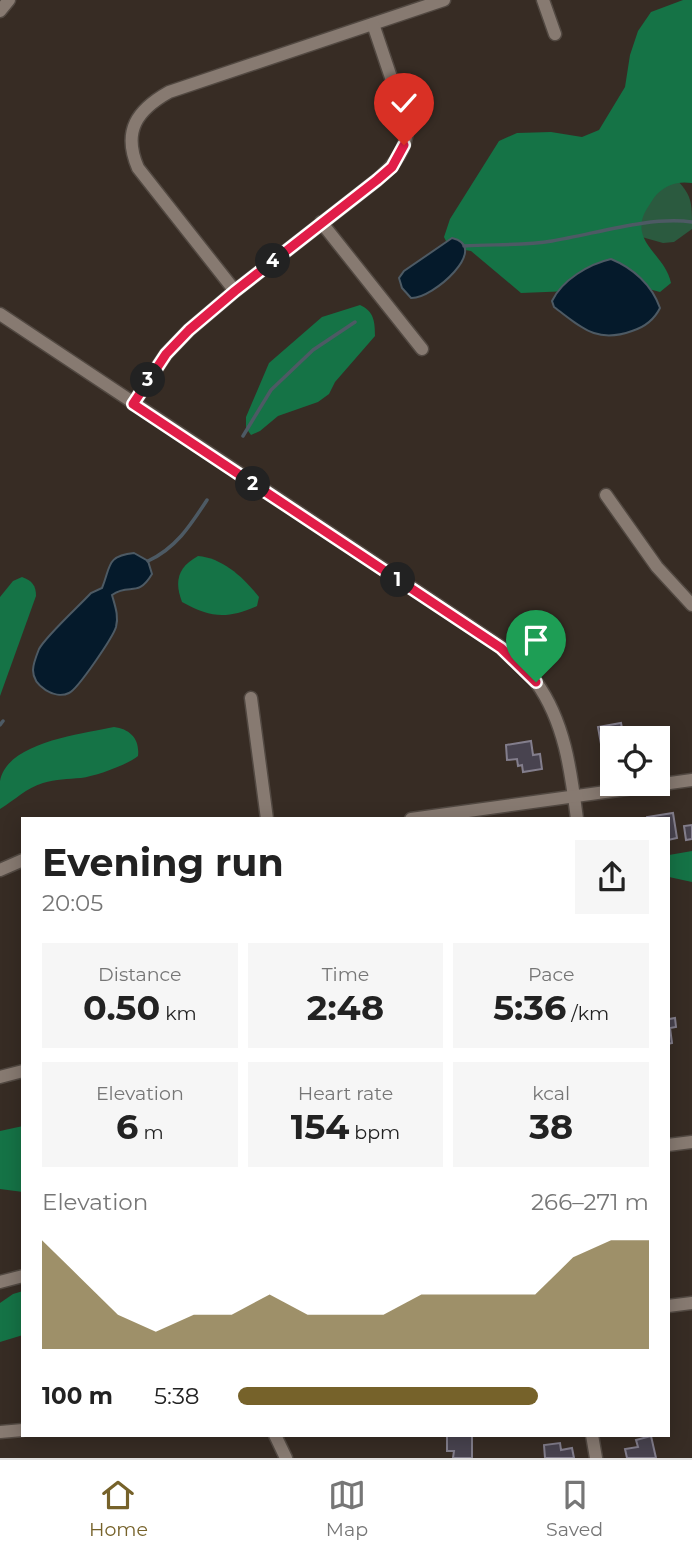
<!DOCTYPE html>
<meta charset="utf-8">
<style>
body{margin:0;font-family:Montserrat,sans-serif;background:#f6f6f6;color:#222;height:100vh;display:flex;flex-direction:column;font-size:26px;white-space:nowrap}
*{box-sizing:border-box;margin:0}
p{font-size:23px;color:#767676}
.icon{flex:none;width:38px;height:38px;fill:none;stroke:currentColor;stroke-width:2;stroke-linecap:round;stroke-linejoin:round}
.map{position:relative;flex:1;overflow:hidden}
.side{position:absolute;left:21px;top:817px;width:649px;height:620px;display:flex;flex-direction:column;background:#fff;border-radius:0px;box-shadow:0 4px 18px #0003}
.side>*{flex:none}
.buttons{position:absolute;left:600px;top:726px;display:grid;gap:14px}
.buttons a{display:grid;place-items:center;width:70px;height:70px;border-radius:0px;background:#fff;box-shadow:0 4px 18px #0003;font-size:35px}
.pin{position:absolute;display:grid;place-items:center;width:60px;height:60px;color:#fff;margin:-72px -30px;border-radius:50% 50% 50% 0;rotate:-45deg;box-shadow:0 0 7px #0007}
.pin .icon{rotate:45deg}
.km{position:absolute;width:35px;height:35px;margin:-18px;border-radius:50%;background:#222;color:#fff;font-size:19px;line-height:35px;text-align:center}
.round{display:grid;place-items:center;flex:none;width:74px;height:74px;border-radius:0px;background:#f6f6f6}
.head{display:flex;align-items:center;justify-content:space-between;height:119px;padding:0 21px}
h1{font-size:38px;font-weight:700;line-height:52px}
.figures{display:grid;grid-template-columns:repeat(3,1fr);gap:10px;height:119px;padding:7px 21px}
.figures div{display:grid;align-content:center;border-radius:0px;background:#f6f6f6;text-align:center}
.figures b{font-size:35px;font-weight:700}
.figures small{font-size:19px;font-weight:400}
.figures p{font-size:19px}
.chart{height:196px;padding:14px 21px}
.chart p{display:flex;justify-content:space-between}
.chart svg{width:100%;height:126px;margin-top:7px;fill:#76622a;opacity:.7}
ul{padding:0 21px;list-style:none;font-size:23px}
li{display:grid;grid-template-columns:112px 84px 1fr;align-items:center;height:52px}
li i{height:18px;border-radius:9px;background:#76622a}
.menu{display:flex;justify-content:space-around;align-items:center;height:98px;border-top:2px solid #e0e0e0;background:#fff;font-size:19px;color:#767676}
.menu a{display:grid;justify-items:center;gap:4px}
.menu .selected{color:#76622a}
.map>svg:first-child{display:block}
</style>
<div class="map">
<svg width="692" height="1458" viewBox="0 0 692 1458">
<rect width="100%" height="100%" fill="#372c24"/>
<path fill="#2b5a3f" d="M674 177C692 195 692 201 692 229L674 242 663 243 507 199Z"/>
<g fill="#157346">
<path d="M683 0H692V183C678 181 668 184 657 194 653 198 651 203 648 207 626 241 665 253 671 283L660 292 645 288 521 293 471 251 449 247 444 237 450 219 499 141 517 133 551 132 582 137 599 130 625 87 630 55 638 31 651 12Z"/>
<path d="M360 305C374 311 375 322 375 336L335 382 329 394 318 402 278 416 260 431 251 435 246 428V417L269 363 322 317Z"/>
<path d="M198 556C223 558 244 578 259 597L257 606C227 619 211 618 182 602 174 581 178 567 198 556Z"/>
<path d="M22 577C32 581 36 585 36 596L0 696V597L13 581Z"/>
<path d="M114 727C130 729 140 739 138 756 127 765 96 776 81 778 68 779 56 779 43 783 26 788 15 800 0 809 0 800 0 789 0 781 7 742 82 734 114 727Z"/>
<path d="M692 851V882L669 877V855Z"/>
<path d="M23 1126V1192L0 1189V1131Z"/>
<path d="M23 1291V1335L0 1342V1303L13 1294Z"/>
</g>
<g fill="#051a2b" stroke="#4d5a64" stroke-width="2">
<path d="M452 238C491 247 433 299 411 298L402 288 399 278 404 271Z"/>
<path d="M611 259C633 268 652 285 660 308 654 320 645 327 632 331 596 344 581 327 554 307L552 301C562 280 589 264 611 259Z"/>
<path d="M134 553 148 561 152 574C137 599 130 582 112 595 115 606 119 616 116 627 113 637 78 689 69 693 55 700 33 686 33 670 33 665 37 654 39 649 46 636 79 606 91 593L102 588C111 566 106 556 134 553Z"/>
</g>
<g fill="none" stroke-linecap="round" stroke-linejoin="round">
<g stroke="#4d5a64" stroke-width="3.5">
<path d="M464 246C493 244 523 246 552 241 595 234 649 216 692 222"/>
<path d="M243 436 271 390 313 350 355 322"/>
<path d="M148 561C176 548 190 526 207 500"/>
<path d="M0 725 3 721"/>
</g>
</g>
<g fill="#48434f" stroke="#837e8c" stroke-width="2">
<path d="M621 723 624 738H612V760L604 761 598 727Z"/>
<path d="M531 741 533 755 540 754 542 769 523 772 522 765 518 766 517 759 507 760 506 745Z"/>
<path d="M673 813 677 838 668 840V819H647V817Z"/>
<path d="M692 825V839L686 840 684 826Z"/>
<path d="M668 1016 669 1019 675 1018 676 1027 670 1028 672 1043 668 1044Z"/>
<path d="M447 1435H472V1458H453L454 1451H447Z"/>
<path d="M651 1436 656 1458H627L625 1449 638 1447 636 1440Z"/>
<path d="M560 1443 561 1450 572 1448 574 1458H545L544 1445Z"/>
</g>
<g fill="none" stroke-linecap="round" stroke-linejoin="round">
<g stroke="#524942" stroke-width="15">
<g id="minor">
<path d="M543 0 555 34"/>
<path d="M0 11 9 0"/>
<path d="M321 222 422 349"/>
<path d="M235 291 138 168C122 131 137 110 169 92L444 0"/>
<path d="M0 314 501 647C513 658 526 669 536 682 565 722 571 772 577 819"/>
<path d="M133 404 166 354 189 330 235 291 377 180C394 165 408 149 407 125L373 24"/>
<path d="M606 495 657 567 692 605"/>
<path d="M251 698 267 819"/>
<path d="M411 819 692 780"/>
<path d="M0 870 23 860"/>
<path d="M0 1077 23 1071"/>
<path d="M668 1145 692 1142"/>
<path d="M0 1282 23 1276"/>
<path d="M668 1306 692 1303"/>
<path d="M0 1432 23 1430"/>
<path d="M275 1435 286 1458"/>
<path d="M592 1435 596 1458"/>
</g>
</g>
<use href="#minor" stroke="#877a71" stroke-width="12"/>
</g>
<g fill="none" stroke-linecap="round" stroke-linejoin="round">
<g stroke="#fff" stroke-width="14">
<path id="route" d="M404 145 392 167 377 180 235 291 189 330 166 354 133 404 501 648 536 682"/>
</g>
<use href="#route" stroke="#e11d48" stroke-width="9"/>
</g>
</svg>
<div class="buttons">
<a><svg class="icon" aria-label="locate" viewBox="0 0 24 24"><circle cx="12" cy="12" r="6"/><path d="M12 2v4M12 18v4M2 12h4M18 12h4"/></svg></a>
</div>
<div class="pin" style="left:536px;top:682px;background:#1e9e55"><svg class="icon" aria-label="arrive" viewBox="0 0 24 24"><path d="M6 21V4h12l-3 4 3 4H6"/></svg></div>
<div class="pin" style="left:404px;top:145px;background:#d93025"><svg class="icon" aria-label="check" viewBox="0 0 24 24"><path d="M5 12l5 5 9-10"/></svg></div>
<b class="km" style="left:398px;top:580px">1</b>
<b class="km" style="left:253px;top:484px">2</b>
<b class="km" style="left:148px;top:380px">3</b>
<b class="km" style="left:273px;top:261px">4</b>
<section class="side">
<div class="head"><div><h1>Evening run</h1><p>20:05</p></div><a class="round"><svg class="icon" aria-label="share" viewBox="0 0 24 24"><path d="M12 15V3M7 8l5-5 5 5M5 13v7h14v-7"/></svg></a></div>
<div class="figures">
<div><p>Distance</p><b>0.50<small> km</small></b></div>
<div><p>Time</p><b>2:48</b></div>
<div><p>Pace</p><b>5:36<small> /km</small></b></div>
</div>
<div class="figures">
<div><p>Elevation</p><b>6<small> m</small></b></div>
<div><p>Heart rate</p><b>154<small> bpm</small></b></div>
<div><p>kcal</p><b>38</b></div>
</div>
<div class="chart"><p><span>Elevation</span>266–271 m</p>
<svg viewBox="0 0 160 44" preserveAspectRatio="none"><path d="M0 44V6L10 19L20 32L30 38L40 32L50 32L60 25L70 32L80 32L90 32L100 25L110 25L120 25L130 25L140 12L150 6L160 6V44z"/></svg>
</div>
<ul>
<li><b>100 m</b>5:38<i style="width:73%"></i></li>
</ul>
</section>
</div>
<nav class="menu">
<a class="selected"><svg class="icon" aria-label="home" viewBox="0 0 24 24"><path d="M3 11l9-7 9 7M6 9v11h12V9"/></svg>Home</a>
<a><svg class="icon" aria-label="map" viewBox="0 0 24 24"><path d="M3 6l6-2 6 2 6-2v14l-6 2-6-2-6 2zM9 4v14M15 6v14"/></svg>Map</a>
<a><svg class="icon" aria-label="saved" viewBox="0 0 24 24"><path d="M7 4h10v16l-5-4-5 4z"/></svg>Saved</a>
</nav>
